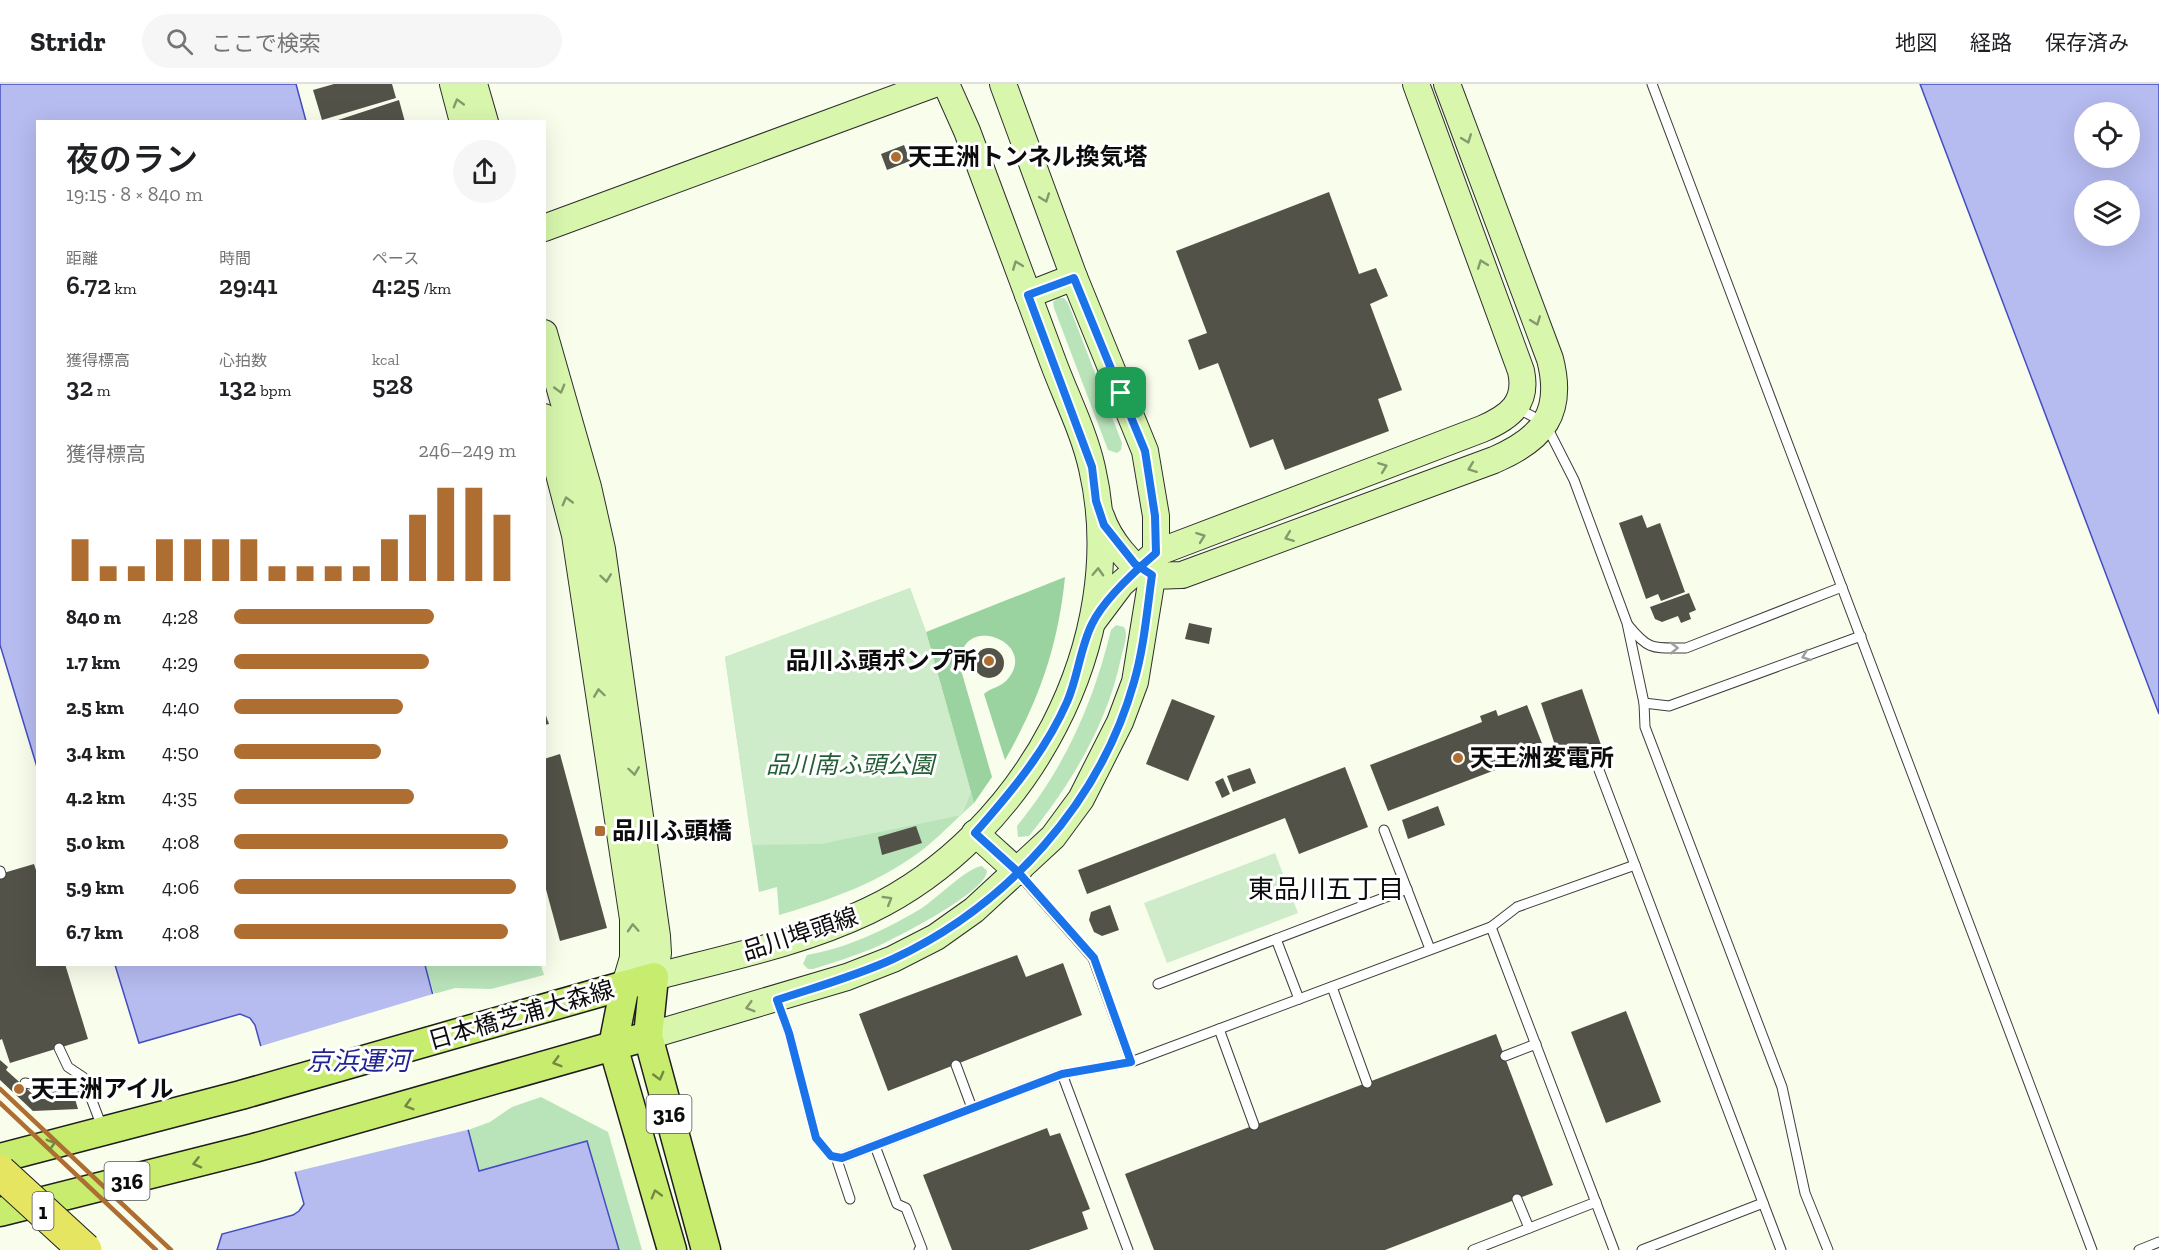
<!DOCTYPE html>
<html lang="ja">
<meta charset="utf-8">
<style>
body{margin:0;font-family:"Zilla Slab","Noto Sans JP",serif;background:#f6f6f6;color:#202124;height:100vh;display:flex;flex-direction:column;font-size:22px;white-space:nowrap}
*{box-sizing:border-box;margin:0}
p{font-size:20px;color:#757577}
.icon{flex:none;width:33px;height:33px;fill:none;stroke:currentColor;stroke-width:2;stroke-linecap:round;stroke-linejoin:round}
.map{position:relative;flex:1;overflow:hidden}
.side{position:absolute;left:36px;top:36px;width:510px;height:846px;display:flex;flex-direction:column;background:#fff;border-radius:0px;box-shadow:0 6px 24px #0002}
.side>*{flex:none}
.tools{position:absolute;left:2074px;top:18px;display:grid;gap:12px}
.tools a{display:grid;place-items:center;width:66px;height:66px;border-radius:50%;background:#fff;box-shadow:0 6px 24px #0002;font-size:30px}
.pin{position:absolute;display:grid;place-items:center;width:51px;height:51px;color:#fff;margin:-26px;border-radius:12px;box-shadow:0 3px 9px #0006}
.round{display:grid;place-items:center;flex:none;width:63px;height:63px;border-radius:32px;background:#f6f6f6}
.headline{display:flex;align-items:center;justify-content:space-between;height:102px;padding:0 30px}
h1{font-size:33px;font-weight:600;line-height:45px}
.figures{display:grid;grid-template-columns:repeat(3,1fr);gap:9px;height:102px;padding:6px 30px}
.figures div{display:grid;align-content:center}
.figures b{font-size:26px;font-weight:600}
.figures small{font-size:16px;font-weight:400}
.figures p{font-size:16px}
.chart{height:168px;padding:12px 30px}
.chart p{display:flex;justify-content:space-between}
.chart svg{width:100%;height:108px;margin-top:6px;stroke:#ae6d31;stroke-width:6}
ul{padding:0 30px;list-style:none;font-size:20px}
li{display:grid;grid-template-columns:96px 72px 1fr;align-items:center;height:45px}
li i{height:15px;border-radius:8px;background:#ae6d31}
header{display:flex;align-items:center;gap:36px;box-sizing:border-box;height:84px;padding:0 30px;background:#fff;border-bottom:2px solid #e0e0e0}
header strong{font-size:28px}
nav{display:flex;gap:33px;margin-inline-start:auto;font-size:21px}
.search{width:420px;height:54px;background:#f6f6f6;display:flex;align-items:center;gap:15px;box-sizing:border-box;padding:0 21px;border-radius:33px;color:#757577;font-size:22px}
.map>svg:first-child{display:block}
</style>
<header>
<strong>Stridr</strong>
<div class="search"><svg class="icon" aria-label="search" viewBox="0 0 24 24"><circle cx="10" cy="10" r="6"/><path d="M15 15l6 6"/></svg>ここで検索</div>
<nav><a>地図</a><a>経路</a><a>保存済み</a></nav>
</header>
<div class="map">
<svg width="2159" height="1166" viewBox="0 0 2159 1166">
<rect width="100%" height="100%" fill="#f8fdec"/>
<g fill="#b9e4ba">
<path d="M1058 214H1064L1068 219 1122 359 1121 366 1117 369 1108 366 1054 224 1053 218Z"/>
<path d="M910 504 926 548 974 719C958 733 943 749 926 763 884 797 830 816 779 831L777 803 759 808 725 573Z"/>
<path d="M1116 541 1124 543C1129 551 1123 564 1121 574 1107 641 1071 700 1029 752L1018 753 1017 742C1065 683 1093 620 1111 546Z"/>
<path d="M982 782 987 787C987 808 894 855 874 864 854 872 833 879 813 885H808L803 880 807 871C848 864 887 845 922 824 936 815 968 783 982 782Z"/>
<path d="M425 881H541L544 891 491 905 455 904 434 910Z"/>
<path d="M541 1013 608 1048 642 1166H619L602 1105 479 1087 468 1046 490 1038 512 1023Z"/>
</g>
<path fill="#9ad39f" d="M1065 493C1058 563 1039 616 1005 676L984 610C990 604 1001 603 1007 596 1042 556 953 525 961 586L992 693 974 719 926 548Z"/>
<g fill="#cfecca">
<path d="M910 504 926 548 971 708 962 731 821 760 752 761 725 573Z"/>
<path d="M1275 769 1298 829 1167 879 1144 819Z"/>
</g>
<g fill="#b6bbf0" stroke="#444dc0" stroke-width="1.5" fill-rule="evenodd">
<path d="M0 0H296L306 37 38 38 37 683 0 561Z"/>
<path d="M1920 0H2159V630ZM2085 28H2130V74H2085ZM2085 106H2130V152H2085Z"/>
<path d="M115 881H425L479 1087 587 1057 619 1166H217L222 1150 293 1131 299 1127 304 1120 255 941 250 934 240 930 139 959Z"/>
</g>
<path fill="#f8fdec" d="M436 909 471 1045 294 1088 258 963Z"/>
<g fill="#535249">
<path d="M334 0H392L396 14 322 36 313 6Z"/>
<path d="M399 16 405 38H335V37Z"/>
<path d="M904 61 910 77 887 86 881 70Z"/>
<path d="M1329 108 1359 190 1376 184 1388 212 1370 220 1402 306 1378 315 1389 347 1285 386 1273 355 1250 364 1218 279 1199 286 1188 256 1207 249 1176 167Z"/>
<path d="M1642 431 1647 444 1660 439 1685 508 1661 517 1658 510 1646 515 1619 439Z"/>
<path d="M1689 509 1696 526 1689 529 1691 535 1681 539 1678 532 1662 538 1655 535 1650 523Z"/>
<path d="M1189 539 1212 544 1209 560 1185 555Z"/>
<circle cx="989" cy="579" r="15"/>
<path d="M1582 605 1601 661 1560 676 1541 619Z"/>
<path d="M1172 615 1215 632 1188 697 1146 680Z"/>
<path d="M1527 621 1545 667 1388 727 1370 681 1482 638 1480 632 1496 626 1498 632Z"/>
<path d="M544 626 549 640 544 641Z"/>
<path d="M560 670 607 844 560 857 544 798V675Z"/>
<path d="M1345 683 1368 743 1299 770 1285 734 1087 810 1078 786Z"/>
<path d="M1250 684 1256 699 1233 708 1227 692Z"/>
<path d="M1223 694 1230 710 1222 714 1215 698Z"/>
<path d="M1438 722 1445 741 1408 755 1402 736Z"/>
<path d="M916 742 922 759 882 771 878 753Z"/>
<path d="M34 780 38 792V880H65L88 955 10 979 2 955 0 956V790Z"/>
<path d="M1110 821 1119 846 1102 852 1094 848 1089 836 1091 828Z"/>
<path d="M1017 871 1026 893 1063 879 1082 931 888 1007 859 930Z"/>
<path d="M1626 927 1661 1018 1606 1039 1571 948Z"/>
<path d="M1496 950 1553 1101 1385 1166H1154L1125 1090Z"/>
<path d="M0 976 8 983 6 986 38 1015H75L78 1025 33 1027 0 996Z"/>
<path d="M1047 1044 1050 1052 1060 1049 1090 1125 1082 1128 1088 1145 1029 1166H952L923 1091Z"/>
</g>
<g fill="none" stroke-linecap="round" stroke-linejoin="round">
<g stroke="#3f3f3f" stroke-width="11">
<g id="lane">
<path d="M1652 0 2092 1166"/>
<path d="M1517 324 1545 339 1574 396 1627 539 1644 619 1645 643 1782 1003 1805 1109 1828 1166"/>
<path d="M1628 541C1649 567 1653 564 1686 564L1842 503"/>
<path d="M1644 619 1669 622 1861 552"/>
<path d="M1591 665 1781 1166"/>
<path d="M1384 746 1430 865"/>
<path d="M0 787 1 790"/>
<path d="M1019 790 1093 874 1131 978"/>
<path d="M1491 843 1614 1166"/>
<path d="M1276 855 1299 915"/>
<path d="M1158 900 1407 805"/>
<path d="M1332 903 1367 999"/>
<path d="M777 916 789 949 816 1054 831 1072 842 1074 1062 990 1131 978 1491 843 1517 823 1635 781"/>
<path d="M1219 945 1254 1041"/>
<path d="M59 964 68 983 83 993 102 1043"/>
<path d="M1505 972 1536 960"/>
<path d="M956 981 972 1024"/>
<path d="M1062 990 1128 1166"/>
<path d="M25 999 49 1003H88"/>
<path d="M875 1062 897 1120 906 1124 922 1165 919 1166"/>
<path d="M836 1073 850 1115"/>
<path d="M1517 1115 1529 1144"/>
<path d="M1473 1166 1596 1118"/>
<path d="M1642 1166 1763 1119"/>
<path d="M2139 1166 2159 1158"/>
</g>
</g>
<g stroke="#2e2e2e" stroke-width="28">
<g id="secondary">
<path d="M453 0 463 38"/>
<path d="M474 0 485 38"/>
<path d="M544 144 934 0"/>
<path d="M1028 211 1074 193"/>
<path d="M544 249 588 403 602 465 657 852 658 869 654 893C726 874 801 859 868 827 1026 752 1132 556 1092 384 1084 348 1066 313 1053 278 1025 201 996 124 967 47L946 0"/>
<path d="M544 333 575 451 633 835V874L625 901"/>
<path d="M1101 432C1108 453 1131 486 1153 491 1162 492 1173 491 1182 491L1494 376C1543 355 1564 329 1550 275L1447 0"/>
<path d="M1094 536 1121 500 1156 469 1482 345C1510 333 1528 319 1521 287L1416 0"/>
<path d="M975 749 1018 788"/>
<path d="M648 952 847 893 893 875 936 853 974 826 1053 753 1081 715 1120 638 1135 598 1156 469V432L1145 367 1074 193 1003 0"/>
</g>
</g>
<g stroke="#1d1d1d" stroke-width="31">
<g id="primary">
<path d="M625 901 613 962 672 1166"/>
<path d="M0 1074 241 1011 654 893 648 952 706 1166"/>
<path d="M0 1128 254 1064 648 952"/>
</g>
</g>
<use href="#lane" stroke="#fff" stroke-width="9"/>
<use href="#secondary" stroke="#d8f7ad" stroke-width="26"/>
<use href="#primary" stroke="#c8ec6e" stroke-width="28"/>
<g stroke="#ae6d31" stroke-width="4.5">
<path d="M0 1005 171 1166"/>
<path d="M0 1019 156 1166"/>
</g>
<g stroke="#1d1d1d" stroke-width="35" stroke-linecap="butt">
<path id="highway-bridge" d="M0 1088 85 1166"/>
</g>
<use href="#highway-bridge" stroke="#e6e561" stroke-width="33"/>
</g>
<defs><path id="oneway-chevron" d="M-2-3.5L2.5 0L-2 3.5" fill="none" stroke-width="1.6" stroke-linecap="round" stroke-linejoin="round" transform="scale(1.5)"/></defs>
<g stroke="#86996d">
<use href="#oneway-chevron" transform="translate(458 19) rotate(-106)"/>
<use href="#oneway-chevron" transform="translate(1467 55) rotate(69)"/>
<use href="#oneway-chevron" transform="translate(1045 114) rotate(70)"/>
<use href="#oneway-chevron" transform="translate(1482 180) rotate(-110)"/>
<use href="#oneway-chevron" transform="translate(1017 181) rotate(-111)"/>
<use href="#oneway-chevron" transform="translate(1536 237) rotate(69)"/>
<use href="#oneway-chevron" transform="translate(560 305) rotate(74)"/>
<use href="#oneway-chevron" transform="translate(1383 383) rotate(-21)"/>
<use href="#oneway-chevron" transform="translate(1472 384) rotate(159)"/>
<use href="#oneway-chevron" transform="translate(567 417) rotate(-105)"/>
<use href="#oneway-chevron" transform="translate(1201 453) rotate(-20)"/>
<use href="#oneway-chevron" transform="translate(1289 453) rotate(159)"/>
<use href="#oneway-chevron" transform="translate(1098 488) rotate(-88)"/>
<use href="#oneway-chevron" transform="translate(606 494) rotate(82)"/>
<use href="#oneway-chevron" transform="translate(599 609) rotate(-98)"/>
<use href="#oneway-chevron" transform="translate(634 687) rotate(82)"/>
<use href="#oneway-chevron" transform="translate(888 816) rotate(-31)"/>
<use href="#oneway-chevron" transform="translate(633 844) rotate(-93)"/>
<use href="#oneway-chevron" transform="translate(750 923) rotate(164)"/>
</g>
<g stroke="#9e9e9e">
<use href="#oneway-chevron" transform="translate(1674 564) rotate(-1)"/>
<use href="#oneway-chevron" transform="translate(1806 572) rotate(160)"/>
</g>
<g stroke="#738742">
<use href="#oneway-chevron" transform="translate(557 978) rotate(164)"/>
<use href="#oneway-chevron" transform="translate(659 992) rotate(75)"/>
<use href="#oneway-chevron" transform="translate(409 1021) rotate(164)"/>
<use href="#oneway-chevron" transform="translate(51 1060) rotate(-16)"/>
<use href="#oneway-chevron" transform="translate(197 1079) rotate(166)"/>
<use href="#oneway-chevron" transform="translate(656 1110) rotate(-106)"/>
</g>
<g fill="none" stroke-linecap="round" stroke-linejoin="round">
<g stroke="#fff" stroke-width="12">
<path id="route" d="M1121 309 1145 367 1155 432 1156 469C1135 487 1104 515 1092 540 1080 564 1078 593 1067 618 1045 668 1011 708 975 749L1018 788 1094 874 1131 978 1062 990 842 1074 831 1072 816 1054 789 949 777 916C816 903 856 892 893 875 1007 822 1100 719 1134 598 1144 564 1147 526 1152 491L1135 480 1104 441 1096 417 1092 383 1028 211 1074 194 1121 309"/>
</g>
<use href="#route" stroke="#1a73e8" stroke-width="8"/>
</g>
<g fill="#ae6d31" stroke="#fff" stroke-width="2">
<circle cx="896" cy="73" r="6"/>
<circle cx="989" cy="577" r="6"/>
<circle cx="1458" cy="674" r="6"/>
<rect x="594" y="741" width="12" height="12" rx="3"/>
<circle cx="19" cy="1005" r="6"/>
</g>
<g text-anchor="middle" stroke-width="6" stroke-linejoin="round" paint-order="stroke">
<g fill="#fff" stroke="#555" stroke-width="1.5">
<rect x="646.5" y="1011" width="45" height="38" rx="4.5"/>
<rect x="104.5" y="1078" width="45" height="38" rx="4.5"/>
<rect x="32.5" y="1108" width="21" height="38" rx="4.5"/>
</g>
<g font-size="22" font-weight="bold" fill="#0c0c0c">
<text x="669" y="1038">316</text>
<text x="127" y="1105">316</text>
<text x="43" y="1135">1</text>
</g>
<g font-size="24" font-weight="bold" fill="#0c0c0c" stroke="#fff" text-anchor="start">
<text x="908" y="81">天王洲トンネル換気塔</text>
<text x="977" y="585" text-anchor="end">品川ふ頭ポンプ所</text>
<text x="1470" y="682">天王洲変電所</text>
<text x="612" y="755">品川ふ頭橋</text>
<text x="31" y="1013">天王洲アイル</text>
</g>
<g font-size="24" font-style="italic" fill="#235d35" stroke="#fff">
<text x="850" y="689">品川南ふ頭公園</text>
</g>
<g font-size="24" fill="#0c0c0c" stroke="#fff">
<text transform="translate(800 850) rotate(-18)" y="8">品川埠頭線</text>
<text transform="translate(521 931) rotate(-16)" y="8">日本橋芝浦大森線</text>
</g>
<g font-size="26" fill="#0c0c0c" stroke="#fff">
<text x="1326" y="814">東品川五丁目</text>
</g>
<g font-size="26" font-style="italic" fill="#212591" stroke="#fff">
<text x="358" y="986">京浜運河</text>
</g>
</g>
</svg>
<div class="tools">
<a><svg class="icon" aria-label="locate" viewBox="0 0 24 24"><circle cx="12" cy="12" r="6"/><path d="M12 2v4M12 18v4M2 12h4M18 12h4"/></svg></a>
<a><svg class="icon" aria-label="layers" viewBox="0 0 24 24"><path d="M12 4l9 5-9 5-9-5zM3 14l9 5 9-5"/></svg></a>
</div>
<div class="pin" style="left:1121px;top:309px;background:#1e9e55"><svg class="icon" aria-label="arrive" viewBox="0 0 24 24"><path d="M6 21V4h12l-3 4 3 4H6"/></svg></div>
<section class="side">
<div class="headline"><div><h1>夜のラン</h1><p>19:15 · 8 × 840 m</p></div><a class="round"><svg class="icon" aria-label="share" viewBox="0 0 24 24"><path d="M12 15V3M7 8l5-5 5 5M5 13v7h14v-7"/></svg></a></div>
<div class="figures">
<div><p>距離</p><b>6.72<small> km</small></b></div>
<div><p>時間</p><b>29:41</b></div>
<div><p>ペース</p><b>4:25<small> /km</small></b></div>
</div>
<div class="figures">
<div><p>獲得標高</p><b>32<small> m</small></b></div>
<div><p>心拍数</p><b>132<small> bpm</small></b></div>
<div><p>kcal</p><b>528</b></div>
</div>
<div class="chart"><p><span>獲得標高</span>246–249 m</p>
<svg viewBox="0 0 160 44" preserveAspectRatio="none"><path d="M5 44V27M15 44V38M25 44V38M35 44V27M45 44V27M55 44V27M65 44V27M75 44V38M85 44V38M95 44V38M105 44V38M115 44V27M125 44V17M135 44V6M145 44V6M155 44V17"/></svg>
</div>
<ul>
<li><b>840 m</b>4:28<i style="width:71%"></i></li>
<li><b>1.7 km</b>4:29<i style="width:69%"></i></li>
<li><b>2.5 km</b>4:40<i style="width:60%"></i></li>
<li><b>3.4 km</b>4:50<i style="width:52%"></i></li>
<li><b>4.2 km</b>4:35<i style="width:64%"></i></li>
<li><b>5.0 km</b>4:08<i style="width:97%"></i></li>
<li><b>5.9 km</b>4:06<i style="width:100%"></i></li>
<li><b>6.7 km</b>4:08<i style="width:97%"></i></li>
</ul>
</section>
</div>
